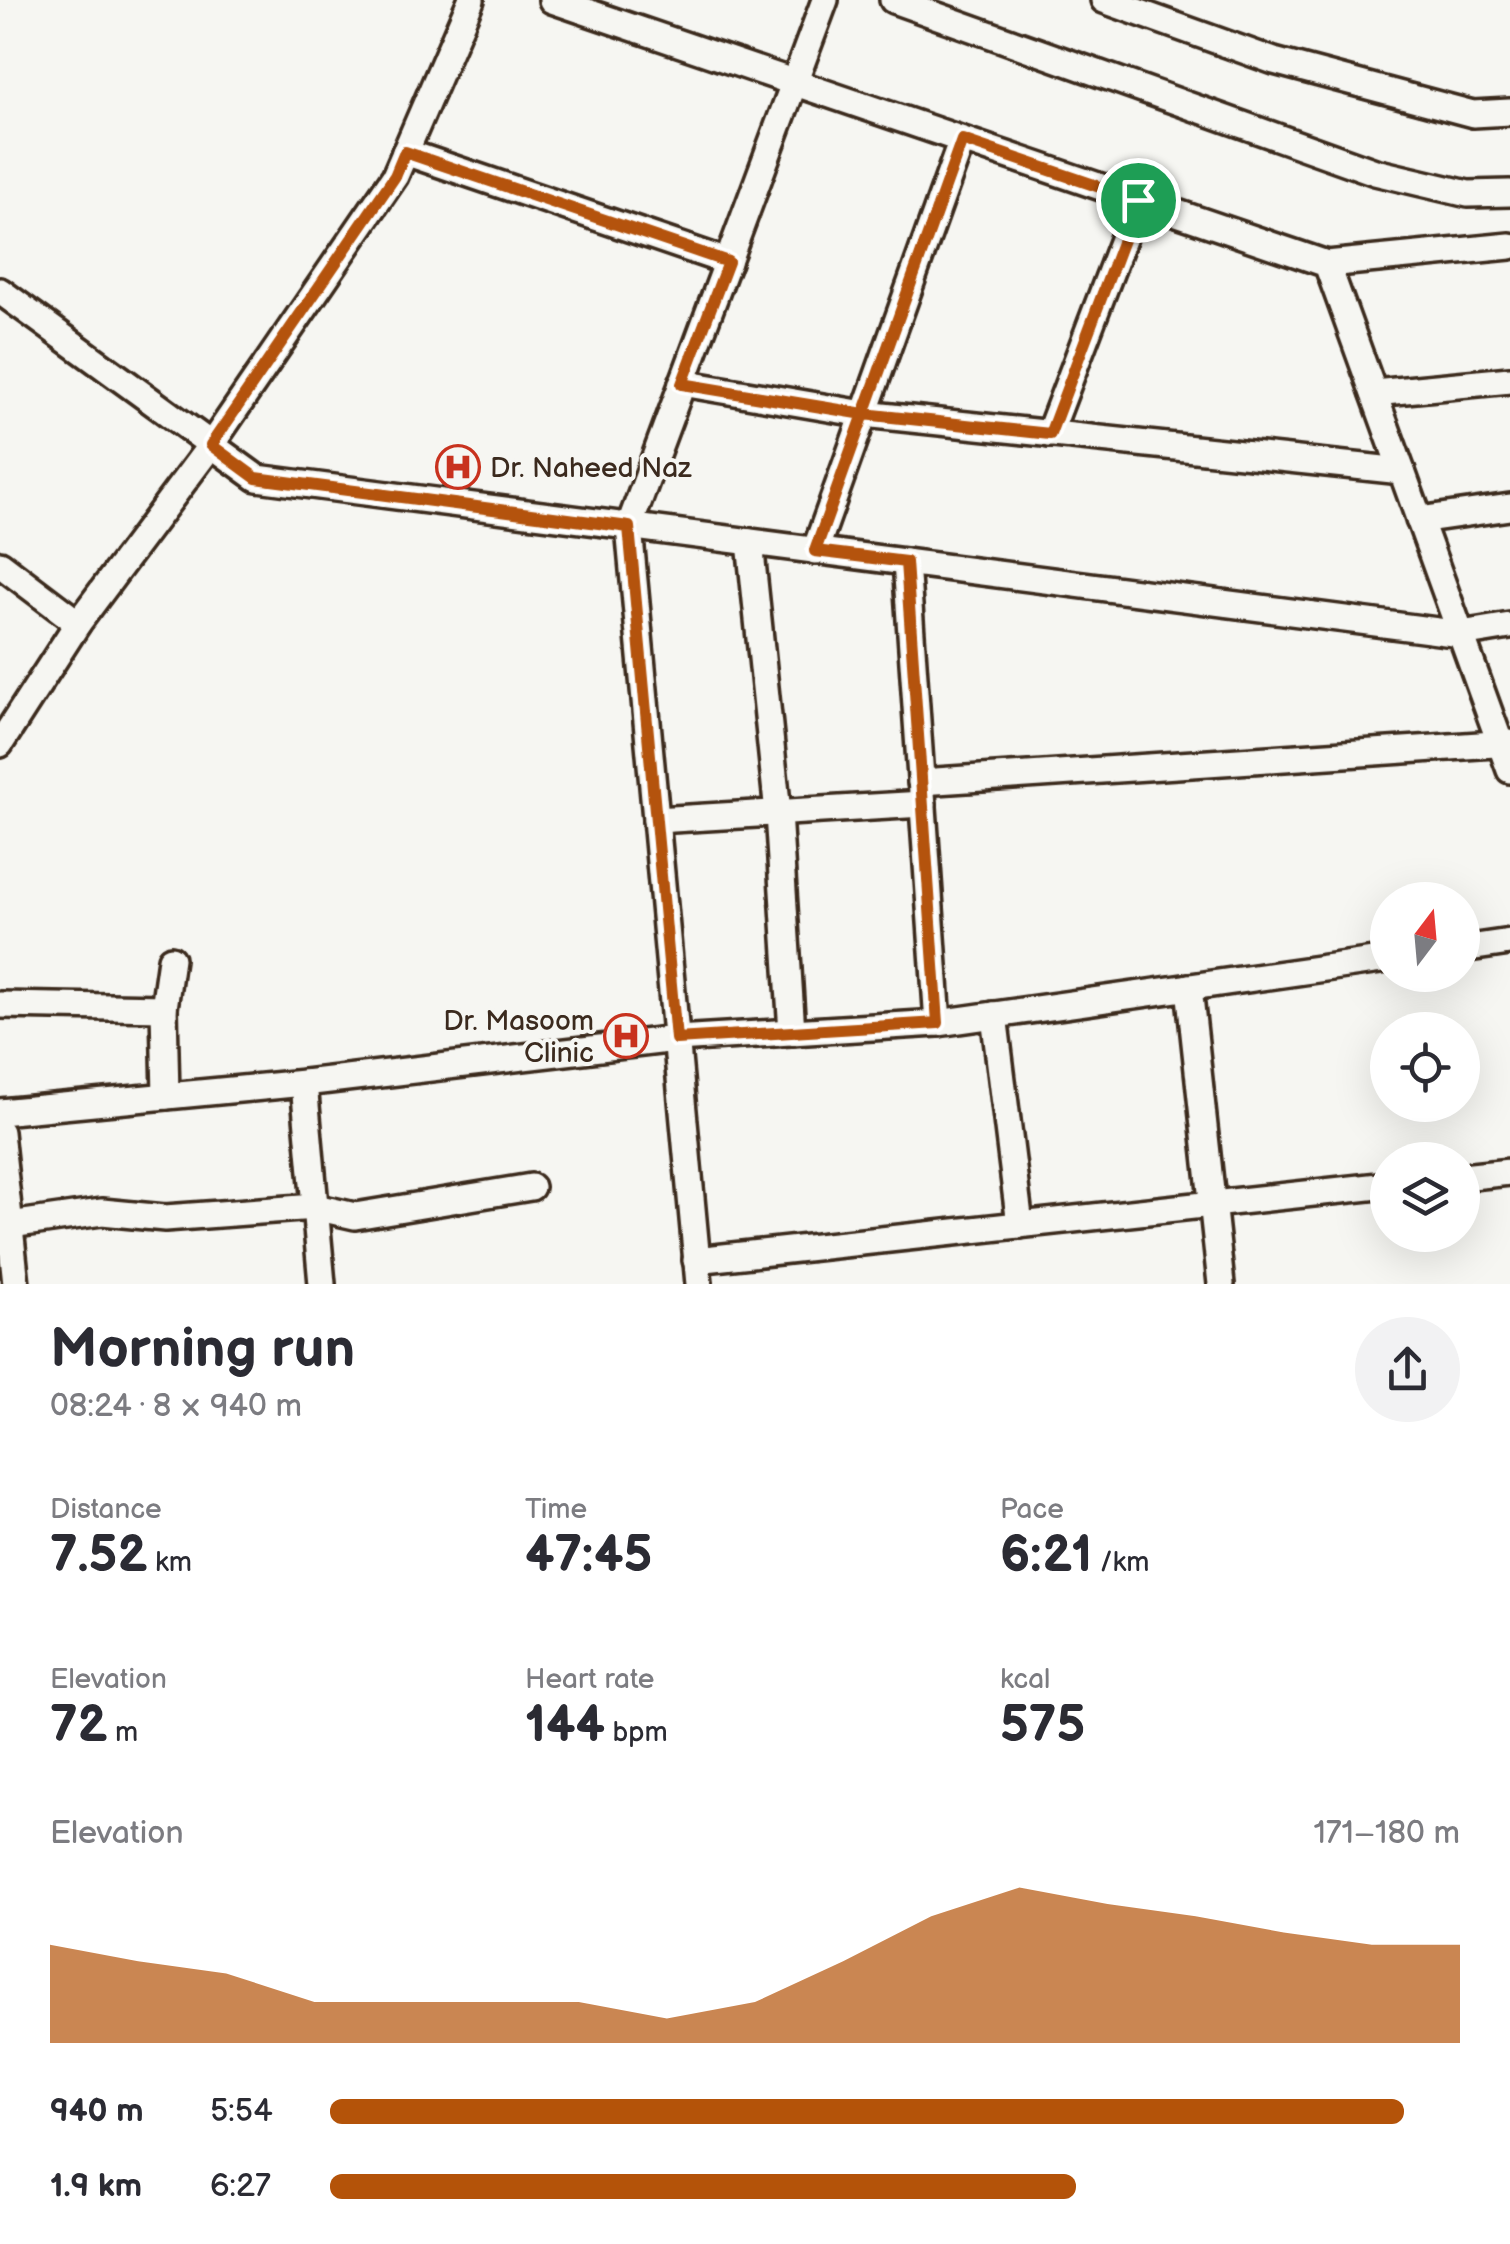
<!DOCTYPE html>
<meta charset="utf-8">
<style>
body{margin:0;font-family:"Balsamiq Sans",sans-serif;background:#f2f2f3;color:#2b2b33;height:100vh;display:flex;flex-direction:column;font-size:38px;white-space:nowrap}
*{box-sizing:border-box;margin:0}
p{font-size:32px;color:#7c7c81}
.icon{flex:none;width:55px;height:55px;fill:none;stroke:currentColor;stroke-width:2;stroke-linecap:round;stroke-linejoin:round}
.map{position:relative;height:1284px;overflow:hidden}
.panel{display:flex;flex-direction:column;background:#fff;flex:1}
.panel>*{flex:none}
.needle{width:65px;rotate:16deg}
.tools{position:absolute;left:1370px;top:882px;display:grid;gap:20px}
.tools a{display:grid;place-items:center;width:110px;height:110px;border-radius:50%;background:#fff;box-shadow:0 10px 40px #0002;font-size:50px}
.pin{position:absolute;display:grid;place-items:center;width:85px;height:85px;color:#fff;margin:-42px;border:5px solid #fff;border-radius:50%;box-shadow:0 2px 10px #0007}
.round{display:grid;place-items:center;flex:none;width:105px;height:105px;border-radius:52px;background:#f2f2f3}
.headline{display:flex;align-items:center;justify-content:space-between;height:170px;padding:0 50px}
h1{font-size:55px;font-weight:800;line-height:75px}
.figures{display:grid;grid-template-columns:repeat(3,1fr);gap:15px;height:170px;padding:10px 50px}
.figures div{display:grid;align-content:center}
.figures b{font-size:50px;font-weight:800}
.figures small{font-size:28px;font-weight:400}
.figures p{font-size:28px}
.chart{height:280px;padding:20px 50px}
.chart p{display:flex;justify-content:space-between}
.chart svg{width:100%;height:180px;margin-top:10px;fill:#b45309;opacity:.7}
ul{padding:0 50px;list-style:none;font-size:32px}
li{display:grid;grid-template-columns:160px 120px 1fr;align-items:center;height:75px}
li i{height:25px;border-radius:12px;background:#b45309}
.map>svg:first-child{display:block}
</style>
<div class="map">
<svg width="1510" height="1284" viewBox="0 0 1510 1284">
<rect width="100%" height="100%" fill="#f6f6f2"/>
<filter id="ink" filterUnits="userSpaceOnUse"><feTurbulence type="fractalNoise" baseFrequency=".01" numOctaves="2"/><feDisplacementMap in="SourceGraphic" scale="20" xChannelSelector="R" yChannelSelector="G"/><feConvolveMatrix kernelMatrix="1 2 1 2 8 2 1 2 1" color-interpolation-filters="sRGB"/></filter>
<g filter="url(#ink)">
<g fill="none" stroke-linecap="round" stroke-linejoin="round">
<g stroke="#3b2a1e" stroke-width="32">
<g id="minor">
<path d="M552 0 1327 264 1510 770"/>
<path d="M893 0 1375 172 1468 194 1510 193"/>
<path d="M1104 0 1274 61 1473 114 1510 112"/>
<path d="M405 152 728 262"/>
<path d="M1327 264 1510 246"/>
<path d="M0 291 257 478 1461 634 1510 626"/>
<path d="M682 383 864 414 1402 471"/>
<path d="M1374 393 1510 380"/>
<path d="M1049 434 1138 200"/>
<path d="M1419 520 1510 507"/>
<path d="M750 542 778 813 792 1032"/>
<path d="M815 551 962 140"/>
<path d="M906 562 938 1023"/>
<path d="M0 564 78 623"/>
<path d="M0 744 78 623 211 445 395 176 471 0"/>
<path d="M921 782 1510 743"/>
<path d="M656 820 923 804"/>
<path d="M1462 949 1510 942"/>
<path d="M1189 987 1221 1284"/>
<path d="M0 1005 164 1008"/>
<path d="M994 1015 1020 1225"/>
<path d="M304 1083 676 1039 938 1023 1388 959"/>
<path d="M166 1096 164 1008 171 959"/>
<path d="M0 1112 304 1083 322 1284"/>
<path d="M0 1132 16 1284"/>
<path d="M1462 1177 1510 1172"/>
<path d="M10 1225 102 1212 165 1218 315 1207 355 1216 531 1187"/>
<path d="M696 1260 1388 1185"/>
<path d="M699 1284 629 527 825 0"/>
</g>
</g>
<use href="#minor" stroke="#f6f6f2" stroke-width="25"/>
</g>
</g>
<g fill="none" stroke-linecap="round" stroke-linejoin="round" filter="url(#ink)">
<g stroke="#fff" stroke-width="20">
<path id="route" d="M1138 200 1050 434 864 414 682 384 728 262 405 152 395 176 211 445 256 478 629 527 676 1039 938 1023 906 562 815 551 962 140 1138 200"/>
</g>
<use href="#route" stroke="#b45309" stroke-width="12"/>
</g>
<defs>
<g id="hospital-ring" transform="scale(2.25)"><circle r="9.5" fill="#f6f6f2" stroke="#c8321e" stroke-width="1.5"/><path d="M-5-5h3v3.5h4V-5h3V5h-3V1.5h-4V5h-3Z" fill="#c8321e"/></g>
</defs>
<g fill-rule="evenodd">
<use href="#hospital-ring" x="458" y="467"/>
<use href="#hospital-ring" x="626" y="1036"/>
</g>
<g text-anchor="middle" stroke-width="8" stroke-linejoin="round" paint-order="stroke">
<g font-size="28" fill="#3b2a1e" stroke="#f6f6f2" text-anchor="start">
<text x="490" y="477">Dr. Naheed Naz</text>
<text x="594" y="1030" text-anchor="end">Dr. Masoom<tspan x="594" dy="32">Clinic</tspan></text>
</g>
</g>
</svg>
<div class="tools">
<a><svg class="needle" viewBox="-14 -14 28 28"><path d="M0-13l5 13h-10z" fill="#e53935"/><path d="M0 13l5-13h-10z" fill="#7c7c81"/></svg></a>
<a><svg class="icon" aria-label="locate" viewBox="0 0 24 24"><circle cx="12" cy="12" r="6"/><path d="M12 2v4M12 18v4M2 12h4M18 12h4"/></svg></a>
<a><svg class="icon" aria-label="layers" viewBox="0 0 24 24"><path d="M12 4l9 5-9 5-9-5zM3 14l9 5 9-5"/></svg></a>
</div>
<div class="pin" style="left:1138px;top:200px;background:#1e9e55"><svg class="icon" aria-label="arrive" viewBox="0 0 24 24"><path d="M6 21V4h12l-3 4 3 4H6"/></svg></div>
</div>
<section class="panel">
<div class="headline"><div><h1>Morning run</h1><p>08:24 · 8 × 940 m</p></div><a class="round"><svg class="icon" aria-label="share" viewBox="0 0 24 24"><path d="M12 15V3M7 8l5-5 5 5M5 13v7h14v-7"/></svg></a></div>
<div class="figures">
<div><p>Distance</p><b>7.52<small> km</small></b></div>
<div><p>Time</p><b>47:45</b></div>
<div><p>Pace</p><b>6:21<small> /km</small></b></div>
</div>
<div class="figures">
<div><p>Elevation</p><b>72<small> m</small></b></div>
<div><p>Heart rate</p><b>144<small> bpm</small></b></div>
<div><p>kcal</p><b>575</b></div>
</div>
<div class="chart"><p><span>Elevation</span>171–180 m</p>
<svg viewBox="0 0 160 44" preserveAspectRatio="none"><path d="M0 44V20L10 24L20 27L30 34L40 34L50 34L60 34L70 38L80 34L90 24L100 13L110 6L120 10L130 13L140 17L150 20L160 20V44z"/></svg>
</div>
<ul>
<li><b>940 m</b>5:54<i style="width:95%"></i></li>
<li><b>1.9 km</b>6:27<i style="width:66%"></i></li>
</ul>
</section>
